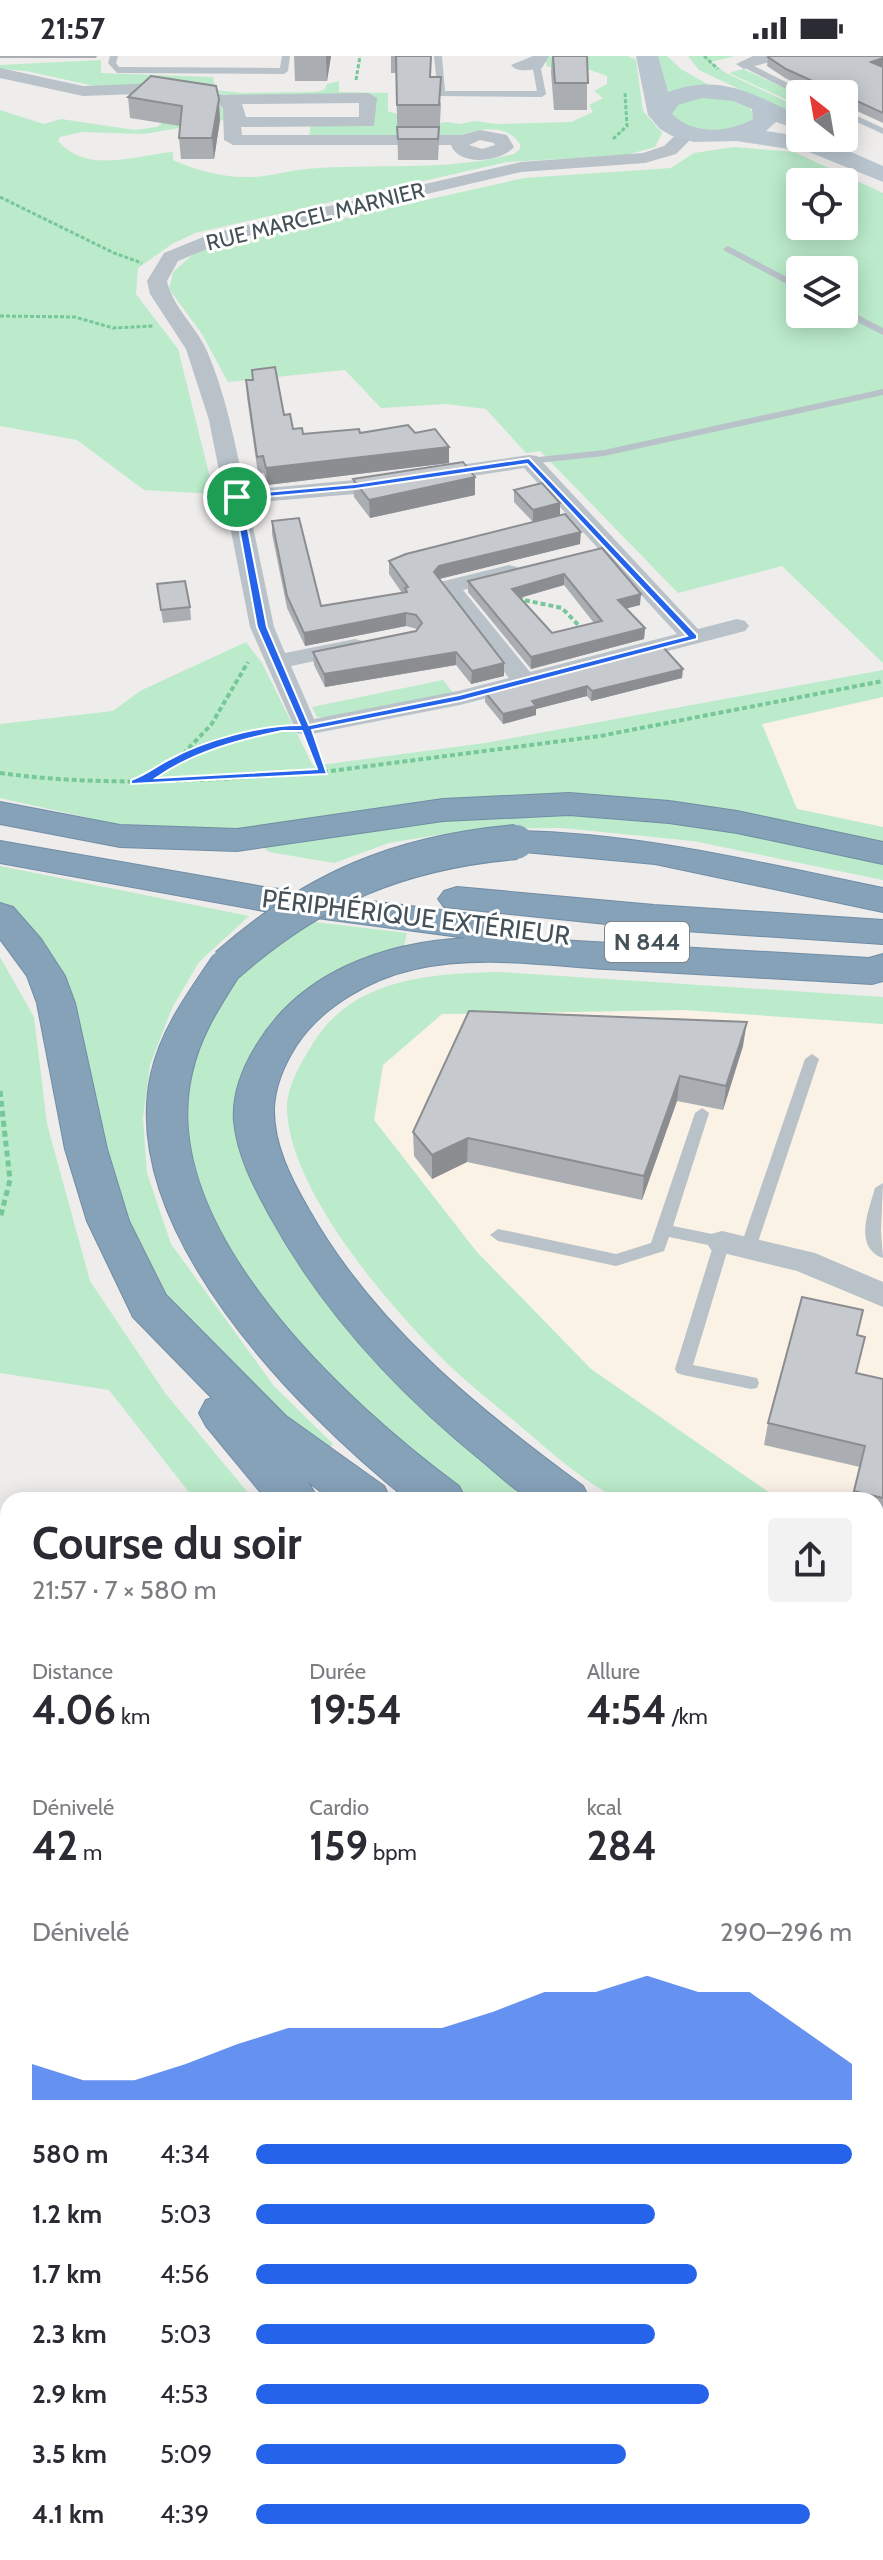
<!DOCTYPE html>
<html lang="fr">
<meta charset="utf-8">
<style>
body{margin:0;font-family:Cabin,sans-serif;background:#f2f2f3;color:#2b2b33;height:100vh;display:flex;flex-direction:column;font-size:30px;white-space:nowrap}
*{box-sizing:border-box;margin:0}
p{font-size:26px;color:#7c7c81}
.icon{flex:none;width:44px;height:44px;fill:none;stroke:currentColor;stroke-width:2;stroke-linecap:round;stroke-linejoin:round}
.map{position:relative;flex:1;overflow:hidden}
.drawer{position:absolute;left:0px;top:1436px;width:884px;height:1068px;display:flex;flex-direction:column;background:#fff;border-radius:24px 24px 0 0;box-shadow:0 4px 20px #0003}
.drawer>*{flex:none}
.needle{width:52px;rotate:329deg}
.controls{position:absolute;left:786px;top:24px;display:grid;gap:16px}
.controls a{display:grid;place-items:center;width:72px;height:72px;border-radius:8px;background:#fff;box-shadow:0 4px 20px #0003;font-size:40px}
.pin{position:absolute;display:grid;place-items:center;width:68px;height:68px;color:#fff;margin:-34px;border:4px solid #fff;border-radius:50%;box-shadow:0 2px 8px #0007}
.round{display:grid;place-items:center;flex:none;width:84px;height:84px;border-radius:8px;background:#f2f2f3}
.headline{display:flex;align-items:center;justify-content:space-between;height:136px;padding:0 32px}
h1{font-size:44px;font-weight:700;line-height:60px}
.figures{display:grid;grid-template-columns:repeat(3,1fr);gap:12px;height:136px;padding:8px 32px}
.figures div{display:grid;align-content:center}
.figures b{font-size:40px;font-weight:700}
.figures small{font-size:22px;font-weight:400}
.figures p{font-size:22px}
.chart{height:224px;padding:16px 32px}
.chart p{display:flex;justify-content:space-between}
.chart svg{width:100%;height:144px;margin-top:8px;fill:#2563eb;opacity:.7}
ul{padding:0 32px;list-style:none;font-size:26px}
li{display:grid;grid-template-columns:128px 96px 1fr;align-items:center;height:60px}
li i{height:20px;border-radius:10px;background:#2563eb}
.status{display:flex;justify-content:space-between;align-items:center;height:56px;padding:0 40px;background:#fff;direction:ltr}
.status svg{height:22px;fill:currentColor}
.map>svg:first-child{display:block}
</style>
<div class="status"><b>21:57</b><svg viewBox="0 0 49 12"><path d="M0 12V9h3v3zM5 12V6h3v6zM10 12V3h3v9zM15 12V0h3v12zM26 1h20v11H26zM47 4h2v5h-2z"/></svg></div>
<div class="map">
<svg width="883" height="2504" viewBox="0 0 883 2504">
<rect width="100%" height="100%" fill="#efecec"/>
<g fill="#faf2e5">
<path d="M883 641V771L797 753 762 668Z"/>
<path d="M685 954 883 968V1498L876 1495V1444H780L591 1313 476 1195 374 1064 383 1008 442 958Z"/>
</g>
<g fill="#bbebca" fill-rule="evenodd">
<path d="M548 0H628L636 4 643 55 662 77 655 91 626 99 507 106 195 177 172 188 138 212 136 238 178 293 214 438 144 434 77 384 0 370V54L44 68 61 63 135 74 157 71 196 41 222 49 224 64 144 78 82 76 60 81 58 85C88 119 135 99 173 96V104C195 114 221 121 245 121 265 122 286 115 306 113 376 107 446 116 514 98L520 93V88C504 64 473 75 451 82L309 81 311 66H367L368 43H243L203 33 104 32 26 15 0 13V9L101 4V17L213 21 215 34 243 37 314 36 324 34 327 28 339 25V36L388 37V55L428 69 446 66 460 68 475 65 496 68 571 66 593 56 589 49 603 42 594 35 607 28V20L585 12 547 11 545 2Z"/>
<path d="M656 0H667L681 13 716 33 663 41Z"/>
<path d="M688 0H735L711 6 726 17 800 52V62L699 14Z"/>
<path d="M743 13 800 39V50L729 17Z"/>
<path d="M698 41 727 42 749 50 755 62C744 75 709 78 693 73 685 70 677 63 670 59L676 48Z"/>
<path d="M734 91 794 96 883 137V607L782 510 678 537 540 395 526 397 486 353 446 348 381 352 345 314 228 326 202 278 169 233 173 216 197 195 524 122 671 112 694 97ZM800 126H844V170H800ZM800 214H844V258H800Z"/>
<path d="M246 586 262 607 313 710 485 687 883 614V641L762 668 797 753 883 771V824L693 785 562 772 473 773 389 787 334 807 269 796 243 774 181 776 120 769 0 742V668L113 655 140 635Z"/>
<path d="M443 624 454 638 337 661H317L312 651Z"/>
<path d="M0 810 249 860 199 906 172 952 150 1009 143 1062 147 1117 171 1188 274 1330 333 1388 326 1396 250 1331 168 1240 128 1161 0 848Z"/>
<path d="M298 864 407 877 403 895 253 1002 283 1174 544 1444H469L398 1386 303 1292 225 1201 189 1117 185 1039 203 970 236 914Z"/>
<path d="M0 901 34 961 47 1068 90 1225 165 1337 254 1444H195L109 1334 0 1317Z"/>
<path d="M499 916 883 941V968L685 954 442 958 383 1009 374 1064 476 1195 591 1313 780 1444C755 1444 631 1449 617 1442 582 1425 550 1395 520 1370 497 1350 473 1332 451 1311 393 1255 292 1139 287 1056 286 1031 300 1009 312 989 352 922 428 918 499 916Z"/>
<path d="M876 1709 883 1711V2278H876Z"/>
</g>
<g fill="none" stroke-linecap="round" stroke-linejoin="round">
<g stroke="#718da5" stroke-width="2">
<g id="highway">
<path d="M569 737 669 745 737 755 883 786V808L737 777 669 767 569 759 443 765 237 795 120 791 0 768V746L120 769 237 773 443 743Z"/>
<path d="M516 775C641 777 761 807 883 832V856L655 808 503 794 498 786 503 778Z"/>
<path d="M0 785 264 831 494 861 507 864 513 873 508 881 869 902 883 898V925L872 928C784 923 695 918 607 913 543 909 478 899 415 913 370 923 321 951 296 990 284 1009 275 1030 274 1052 273 1088 291 1123 309 1154 374 1269 478 1353 583 1430L590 1444C576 1444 541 1448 530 1442 513 1434 497 1417 482 1405 397 1336 323 1257 270 1160 254 1131 237 1099 234 1065 232 1038 242 1013 256 990 300 916 384 886 467 882L264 855 0 807Z"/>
<path d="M457 831 654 849 883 864V888L654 873 444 851 438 843 444 835Z"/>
<path d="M0 847 13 851 41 883 65 920 75 947 107 1093 129 1165 166 1239 286 1360 384 1430 391 1444H332L308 1426 319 1444H267L206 1370 199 1357 206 1344 212 1342 133 1261 87 1165 65 1093 37 947 27 920 0 883Z"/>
<path d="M227 896 241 900 246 909C224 944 201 976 192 1017 155 1172 348 1348 459 1430L466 1444H408C297 1355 117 1174 151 1018 161 973 188 937 213 900Z"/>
<path d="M876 1592 883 1594V1638L876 1636Z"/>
<path d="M876 1653 883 1655V1699L876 1697Z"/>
<path d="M876 1791 883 1793V1843L876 1841Z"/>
</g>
</g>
<g stroke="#76c799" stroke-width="3" stroke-dasharray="4 2" stroke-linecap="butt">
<path d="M704 0 718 13"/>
<path d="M356 24 360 0"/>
<path d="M613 83 627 70 625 37"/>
<path d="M0 141 114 197 142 207"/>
<path d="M0 260 75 261 113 272 153 270"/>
</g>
<g stroke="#76c799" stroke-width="4" stroke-dasharray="5 3" stroke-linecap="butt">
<path d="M519 539 524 544 562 552 584 575"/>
<path d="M183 698 211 669 248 606"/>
<path d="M174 705 242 680 280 673"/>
<path d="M323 716 600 680 883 625"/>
<path d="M0 717C108 732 215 724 323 716L314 691"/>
<path d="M139 724 152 720 175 704"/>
</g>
<path stroke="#76c799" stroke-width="5" stroke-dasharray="6 4" stroke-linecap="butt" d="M0 1035 10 1124 0 1163"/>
<path stroke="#76c799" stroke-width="6" stroke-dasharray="8 5" stroke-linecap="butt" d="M0 2171 8 2172"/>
<g fill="#b8c2c8" fill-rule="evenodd">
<path d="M110 0H118L116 7 119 11 280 12 282 0H290L288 15 284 18 117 17 108 7Z"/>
<path d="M434 0H442L445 35H537L532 8 536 5 540 8 546 38 542 41 438 40Z"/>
<path d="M744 5 806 36 807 38 800 40 741 10 740 8Z"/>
<path d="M844 54 883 72V78L844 60Z"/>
<path d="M728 190 800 228V235L725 195 723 193Z"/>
<path d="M844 252 883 272V279L842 258Z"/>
<path d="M883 333V339L604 400 529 408 524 405 529 402 604 394Z"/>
<path d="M812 998 819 1003 756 1192 748 1198 742 1196 740 1192 805 1003Z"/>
<path d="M702 1052 709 1057 673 1170 722 1180 730 1186 693 1309 757 1322 759 1327 757 1332 751 1333 683 1319 677 1317 675 1313 713 1190 669 1181 664 1195 616 1210 498 1185 490 1179 498 1173 616 1198 651 1187 695 1057Z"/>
<path d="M883 1127 881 1175 883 1202C853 1191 869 1154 875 1132Z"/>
<rect x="876" y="2337" width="7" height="22"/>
<path d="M619 2496H643L641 2504H617Z"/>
<path d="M736 2496H761L764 2504H739Z"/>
</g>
<g fill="#b8c2c8" fill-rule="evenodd">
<path d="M533 0H549L542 12C532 14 517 17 511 9Z"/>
<path d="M753 0H779L777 4 744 13 736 8Z"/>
<path d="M0 12 83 30 163 27 225 39 368 37 377 42 374 70 241 71 242 79H461L480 74 507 79 514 91C501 106 459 111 451 89H233L224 84 223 52 219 48 163 37 83 40 0 22ZM359 47V61H246L242 48ZM480 84 494 87 495 89 482 93 469 89Z"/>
<path d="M689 71 698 76 676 98 645 107 521 116 226 185 178 205 167 225C173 252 196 270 207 295 226 339 235 387 245 434L355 424 529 399 537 400 698 573 737 563 745 565 749 570 745 575 460 649 306 679 297 677 250 571 209 364 186 293 150 238 147 225 164 197 213 177 521 106 643 97 664 90 683 72ZM524 412 677 578 530 616 463 534 517 521 520 516 517 511 509 509 440 526 436 531 509 622 458 635 314 663 291 610 363 595 367 590 363 585 355 583 285 597 274 571 248 447 355 438Z"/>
<path d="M722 1175 815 1197 883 1226V1251L797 1215 711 1194 706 1186 711 1178Z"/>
</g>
<g fill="#bac6cf" fill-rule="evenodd">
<path d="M636 0H658L668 36C720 17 751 37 796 58L800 63 796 68 788 70 776 66 766 75 824 84 883 110V126L809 96 736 85 694 86 672 80 660 73 648 59ZM702 42 733 45 752 53 753 63C729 77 692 79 672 58L678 49Z"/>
<path d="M883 2160V2220L876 2221V2161Z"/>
<path d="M0 2198 8 2199V2259L0 2258Z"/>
</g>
<use href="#highway" fill="#86a2b9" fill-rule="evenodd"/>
<g stroke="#718da5" stroke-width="36" stroke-linecap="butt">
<path id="highway-bridge" d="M227 909C314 832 400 796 516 786"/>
</g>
<use href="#highway-bridge" stroke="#86a2b9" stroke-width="34"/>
</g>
<g fill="#aaaeb2" fill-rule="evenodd">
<path d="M0 0H97L96 2H0Z"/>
<path d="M294 0H331L327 25H295Z"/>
<path d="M391 0H431V21L441 48 438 104H398L396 17H391Z"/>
<path d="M552 0H587V54H554L551 16Z"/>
<path d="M883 0V67L844 49V38H819L785 22 767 10 768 1Z"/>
<path d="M151 20 220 64 214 103H181L179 82 180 70 130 62 128 41Z"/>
<path d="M252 314 293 373 303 378 415 377 449 407 267 429 264 417 258 418 247 341 246 324H252Z"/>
<path d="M475 421V439L370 462 354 441 353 423Z"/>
<path d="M514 434 560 460 580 488 439 523 504 620 471 628 456 609 325 631 314 609 313 596 416 575 417 573 406 570 305 590 287 552 272 478V465L321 550 402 537 389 518V505L533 466 514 446Z"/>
<path d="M602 492 640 549 626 552 645 572 644 583 531 613 468 536V525ZM564 529 594 567 552 577 520 542Z"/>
<path d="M157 528 190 551 191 564 163 567Z"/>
<path d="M682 622 591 645 587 640 536 653V659L503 668 485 646V636Z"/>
<path d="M743 990 723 1054 677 1045 642 1144 467 1106 432 1123 414 1100 413 1076Z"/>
<path d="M857 1279 856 1317 883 1323V1464L876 1463V1444H852L860 1411 764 1389 768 1367Z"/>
<rect x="876" y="2390" width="7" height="88"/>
</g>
<g fill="#8b8d91">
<path d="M326 0H331L327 25Z"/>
<path d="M883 2V11L871 6Z"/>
<path d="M219 43 220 64 214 103 212 82Z"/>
<path d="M449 391V407L267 429 266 412Z"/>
<path d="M475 421V439L370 462 369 444Z"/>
<path d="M560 447V460L533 467V454Z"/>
<path d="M581 476 580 488 439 523 434 516 439 510Z"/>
<path d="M564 518V529L512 544V533Z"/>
<path d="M641 538 640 549 617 555 618 544Z"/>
<path d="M406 557V570L305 590 304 577Z"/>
<path d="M645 572 644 583 531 613V601Z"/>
<path d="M456 596V609L325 631 324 618Z"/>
<path d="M504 607V620L471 628 472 615Z"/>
<path d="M683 613 682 622 591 645 592 635Z"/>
<path d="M587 630V640L536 653V659L503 668V658L532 645Z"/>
<path d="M747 966 743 990 723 1054 726 1030Z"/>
<path d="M680 1020 677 1045 642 1144 644 1120Z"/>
<path d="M468 1082 467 1106 432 1123V1099Z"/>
</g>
<g fill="#c6cacf" stroke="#8b8d91" stroke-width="2" fill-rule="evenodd">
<path d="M396 0H431L430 21H441L439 49H397Z"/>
<path d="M553 0H587L588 27H555Z"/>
<path d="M769 0H883V2L871 6 883 11V57L844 39V38H841L786 13 768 1Z"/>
<path d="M151 20 216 30 219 43 212 82H179L182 50 128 41Z"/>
<path d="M397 71H439L438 83H398Z"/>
<path d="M275 311 284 359 290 358 293 373 302 372 303 378 359 373 360 377 408 369 415 377 435 373 449 391 266 412 263 400 257 401 246 324H253L252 314Z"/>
<path d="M463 406 475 421 369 444 353 423Z"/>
<path d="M542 427 560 447 533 454 514 434Z"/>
<path d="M565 458 581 476 439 510 434 516 504 607 472 615 456 596 324 618 313 596 416 575 422 567 416 559 406 557 304 577 287 540 272 465 299 462 321 550 407 536 405 532 408 531 389 505 406 498Z"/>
<path d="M602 492 641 538 618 544 645 572 531 601 468 525ZM564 518 602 565 552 577 512 533Z"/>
<path d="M185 525 190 551 161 554 157 528Z"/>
<path d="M662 590 683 613 592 635 587 630 532 645 536 650 503 658 485 636Z"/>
<path d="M469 955 747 966 726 1030 680 1020 644 1120 468 1082 432 1099 413 1076Z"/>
<path d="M802 1241 863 1254 857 1279 865 1281 856 1317 883 1323V1442L854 1435 865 1390 768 1367Z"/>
<rect x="876" y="2390" width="7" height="77"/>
<path d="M0 2399H8V2496H418V2504H0Z"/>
</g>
<path fill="#2563eb" stroke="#fff" stroke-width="2" fill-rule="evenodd" d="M529 402 697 579V583L460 645 312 674 327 718 131 728V724C146 719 156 710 170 703 205 684 260 669 300 669L257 571 233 439 355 428ZM527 408 687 580 459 639 309 669 267 571 242 443 355 433ZM282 675H302L317 713 156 722C193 696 238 684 282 675Z"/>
<g text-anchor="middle" stroke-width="6" stroke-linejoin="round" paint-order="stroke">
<g font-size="22" fill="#455158" stroke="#fff">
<text transform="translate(315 160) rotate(-14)" y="8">RUE MARCEL MARNIER</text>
</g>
<rect fill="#fff" stroke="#7d858a" stroke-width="2" x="605" y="866" width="84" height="40" rx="6"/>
<g font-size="24" font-weight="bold" fill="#455158">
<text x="647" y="894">N 844</text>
</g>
<g font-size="26" fill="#455158" stroke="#fff">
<text transform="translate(416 861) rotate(7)" y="9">PÉRIPHÉRIQUE EXTÉRIEUR</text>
</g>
</g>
</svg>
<div class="controls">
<a><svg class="needle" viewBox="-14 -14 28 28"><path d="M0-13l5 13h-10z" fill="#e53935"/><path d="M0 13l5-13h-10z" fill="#7c7c81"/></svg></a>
<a><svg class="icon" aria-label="locate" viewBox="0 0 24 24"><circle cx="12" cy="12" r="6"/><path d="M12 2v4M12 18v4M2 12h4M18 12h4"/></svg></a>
<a><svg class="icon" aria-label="layers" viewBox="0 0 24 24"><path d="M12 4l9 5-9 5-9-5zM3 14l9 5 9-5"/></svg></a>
</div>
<div class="pin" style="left:237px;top:441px;background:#1e9e55"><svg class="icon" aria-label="arrive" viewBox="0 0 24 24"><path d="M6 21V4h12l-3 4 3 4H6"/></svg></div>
<section class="drawer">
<div class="headline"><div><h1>Course du soir</h1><p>21:57 · 7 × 580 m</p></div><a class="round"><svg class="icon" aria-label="share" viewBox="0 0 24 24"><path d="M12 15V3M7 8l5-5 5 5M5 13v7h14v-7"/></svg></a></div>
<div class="figures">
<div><p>Distance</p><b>4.06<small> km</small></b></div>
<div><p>Durée</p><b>19:54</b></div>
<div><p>Allure</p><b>4:54<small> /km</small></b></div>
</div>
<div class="figures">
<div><p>Dénivelé</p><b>42<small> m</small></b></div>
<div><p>Cardio</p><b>159<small> bpm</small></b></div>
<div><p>kcal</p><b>284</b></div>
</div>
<div class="chart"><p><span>Dénivelé</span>290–296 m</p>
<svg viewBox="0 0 160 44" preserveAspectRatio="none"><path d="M0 44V33L10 38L20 38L30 33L40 27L50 22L60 22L70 22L80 22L90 17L100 11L110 11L120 6L130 11L140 11L150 22L160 33V44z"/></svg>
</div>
<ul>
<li><b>580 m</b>4:34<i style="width:100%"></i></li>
<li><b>1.2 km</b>5:03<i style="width:67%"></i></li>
<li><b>1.7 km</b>4:56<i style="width:74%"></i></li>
<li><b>2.3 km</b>5:03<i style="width:67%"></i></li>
<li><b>2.9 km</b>4:53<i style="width:76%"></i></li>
<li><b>3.5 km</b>5:09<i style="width:62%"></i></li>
<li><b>4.1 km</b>4:39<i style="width:93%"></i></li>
</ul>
</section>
</div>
